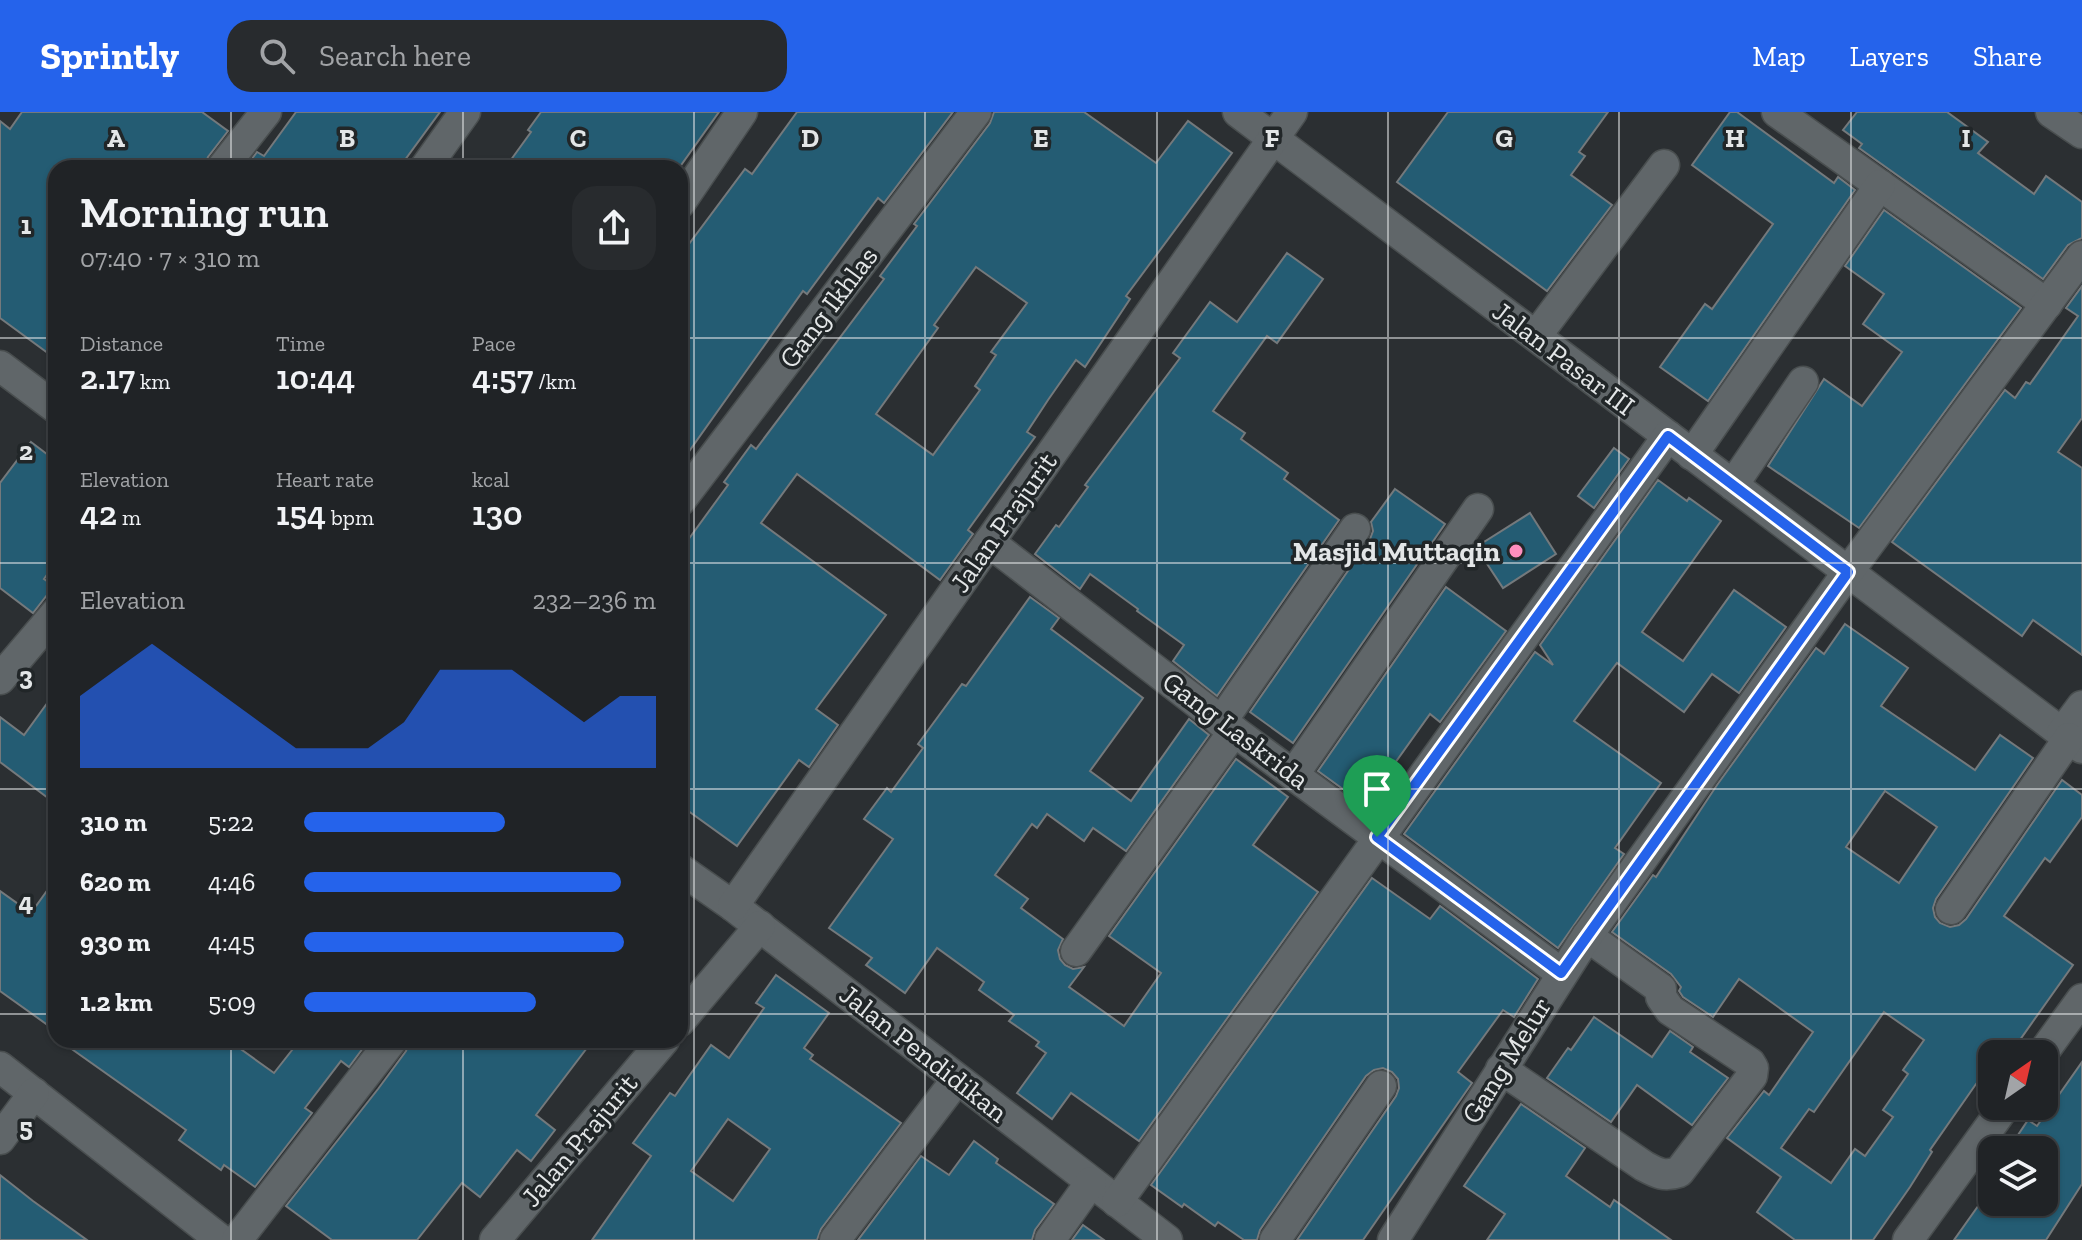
<!DOCTYPE html>
<meta charset="utf-8">
<style>
body{margin:0;font-family:"Zilla Slab",serif;background:#282b2e;color:#f1f3f6;height:100vh;display:flex;flex-direction:column;font-size:30px;white-space:nowrap}
*{box-sizing:border-box;margin:0}
p{font-size:26px;color:#a2a4a7}
.icon{flex:none;width:44px;height:44px;fill:none;stroke:currentColor;stroke-width:2;stroke-linecap:round;stroke-linejoin:round}
.map{position:relative;flex:1;overflow:hidden}
.panel{position:absolute;left:48px;top:48px;width:640px;height:888px;display:flex;flex-direction:column;background:#202326;border-radius:24px;box-shadow:0 2px 6px #0004,0 0 0 2px #3d4043}
.panel>*{flex:none}
.needle{width:52px;rotate:34deg}
.buttons{position:absolute;left:1978px;top:928px;display:grid;gap:16px}
.buttons a{display:grid;place-items:center;width:80px;height:80px;border-radius:16px;background:#202326;box-shadow:0 2px 6px #0004,0 0 0 2px #3d4043;font-size:40px}
.pin{position:absolute;display:grid;place-items:center;width:68px;height:68px;color:#fff;margin:-82px -34px;border-radius:50% 50% 50% 0;rotate:-45deg;box-shadow:0 0 8px #0007}
.pin .icon{rotate:45deg}
.round{display:grid;place-items:center;flex:none;width:84px;height:84px;border-radius:24px;background:#282b2e}
.summary{display:flex;align-items:center;justify-content:space-between;height:136px;padding:0 32px}
h1{font-size:44px;font-weight:600;line-height:60px}
.metrics{display:grid;grid-template-columns:repeat(3,1fr);gap:12px;height:136px;padding:8px 32px}
.metrics div{display:grid;align-content:center}
.metrics b{font-size:34px;font-weight:600}
.metrics small{font-size:22px;font-weight:400}
.metrics p{font-size:22px}
.chart{height:224px;padding:16px 32px}
.chart p{display:flex;justify-content:space-between}
.chart svg{width:100%;height:144px;margin-top:8px;fill:#2563eb;opacity:.7}
ul{padding:0 32px;list-style:none;font-size:26px}
li{display:grid;grid-template-columns:128px 96px 1fr;align-items:center;height:60px}
li i{height:20px;border-radius:10px;background:#2563eb}
header{display:flex;align-items:center;gap:48px;box-sizing:border-box;height:112px;padding:0 40px;background:#2563eb;color:#fff}
header strong{font-size:38px}
nav{display:flex;gap:44px;margin-inline-start:auto;font-size:28px}
.search{width:560px;height:72px;background:#282b2e;display:flex;align-items:center;gap:20px;box-sizing:border-box;padding:0 28px;border-radius:24px;color:#a2a4a7;font-size:30px}
.map>svg:first-child{display:block}
</style>
<header>
<strong>Sprintly</strong>
<div class="search"><svg class="icon" aria-label="search" viewBox="0 0 24 24"><circle cx="10" cy="10" r="6"/><path d="M15 15l6 6"/></svg>Search here</div>
<nav><a>Map</a><a>Layers</a><a>Share</a></nav>
</header>
<div class="map">
<svg width="2082" height="1128" viewBox="0 0 2082 1128">
<rect width="100%" height="100%" fill="#2b2f32"/>
<g fill="#245c73" stroke="#74797c" stroke-width="2" fill-rule="evenodd">
<path d="M22 0H202L228 19 208 45 204 56H56V247L0 206V9L10 17Z"/>
<path d="M296 0H440L399 56H245L257 40 264 44Z"/>
<path d="M541 0H719L679 56H505L531 20 528 18Z"/>
<path d="M797 0H953L884 91 878 86 807 182 803 179 680 352V144L745 57 752 62Z"/>
<path d="M994 0H1084L1156 51 1188 9 1232 41 1126 184 1130 187 1085 255 1076 248 1048 288 1027 320 1035 325 968 418 973 422 940 468 797 362 761 411 886 503 816 597 838 613 809 655 799 648 737 734 680 693V439L728 373 724 370 751 333 756 337 884 167 880 164 917 114 914 112 990 11ZM976 155 1027 191 991 240 996 243 975 274 980 278 933 343 876 302 938 216 934 213Z"/>
<path d="M1448 0H1608L1579 40 1585 44 1571 63 1612 93 1547 179 1397 70Z"/>
<path d="M1730 0H1737L1834 71 1838 65 1855 78 1708 289 1660 255 1705 192 1712 197 1773 112 1692 53Z"/>
<path d="M1857 0H1947L1988 30 1978 41 2034 82 2046 64 2082 90V126L2068 133 2043 167 1859 36 1862 32 1843 18Z"/>
<path d="M1884 98 2021 196 1859 416 1768 354 1824 267 1862 294 1902 240 1863 212 1884 182 1845 154Z"/>
<path d="M1287 141 1323 167 1277 231 1267 224 1213 299 1245 321 1241 327 1288 361 1284 367 1339 408 1217 584 1173 549 1184 533 1137 499 1138 497 1090 462 1080 477 1035 442 1056 413 1059 415 1088 375 1085 373 1180 246 1173 241 1210 190 1237 210Z"/>
<path d="M2082 174V306L2058 340 2082 356V543L2033 508 2022 524 1892 430 2005 278 2015 286 2026 270 2030 272 2078 204 2066 196Z"/>
<path d="M31 330 56 349V450L44 467 54 474 33 501 0 476V371Z"/>
<path d="M1614 336 1629 347 1594 396 1578 384Z"/>
<path d="M1658 368 1687 389 1689 386 1721 409 1642 520 1683 549 1734 478 1786 515 1739 581 1712 562 1684 600 1617 551 1574 609 1661 671 1615 736 1624 742 1558 836 1404 722 1535 540 1553 553 1540 533Z"/>
<path d="M1395 377 1445 412 1293 631 1250 600 1370 427 1373 419 1371 410Z"/>
<path d="M1530 401 1556 442 1503 476 1476 435Z"/>
<path d="M1446 475 1506 519 1440 610 1430 602 1365 693 1318 659Z"/>
<path d="M1030 485 1059 506 1051 517 1143 586 1090 659 1131 689 1189 607 1209 623 1126 739 1093 716 1084 729 1047 702 1037 716 1032 712 995 763 1028 787 1021 796 1063 827 1058 838 1060 847 1065 853 1073 857 1084 855 1069 875 1124 914 1161 861 1109 824 1236 647 1288 685 1253 733 1318 780 1139 1029 1071 981 1052 1007 1017 981 1046 941 1036 934 1039 930 1009 909 1014 903 979 878 984 870 937 836 905 881 866 853 872 846 829 816 893 727 864 707 887 676 891 680 923 636 918 632 962 572 966 574Z"/>
<path d="M1845 512 1908 556 1881 594 1975 658 2000 623 2033 646 1936 787 1933 796 1935 805 1940 811 1950 815 1959 813 1966 807 2062 668 2082 683V705L2050 750 2045 746 2004 804 2073 853 2012 939 2008 936 2004 942H1992V959L1981 975 1976 972 1930 1038 1932 1040 1910 1075 1873 1128H1795L1757 1100 1781 1065 1727 1026 1764 979 1769 983 1813 920 1739 867 1713 905 1683 885 1679 879 1681 875 1671 862 1612 820 1653 763 1656 765 1717 673 1816 536 1824 542ZM1885 679 1937 715 1899 771 1846 735ZM1884 900 1924 928 1903 958 1908 962 1883 998 1893 1005 1865 1044 1855 1037 1831 1071 1781 1036 1809 997 1814 1000Z"/>
<path d="M56 579V692L0 650V605L24 623Z"/>
<path d="M56 766V919L0 879V779L31 801Z"/>
<path d="M1372 766 1430 807 1440 794 1538 867 1514 905 1503 898 1458 960 1472 971 1363 1128H1297L1396 984 1399 976 1398 967 1392 960 1383 956 1374 958 1366 964 1260 1118 1257 1128H1244L1218 1110 1215 1114 1184 1092 1182 1095 1151 1073Z"/>
<path d="M776 863 829 901 804 936 813 943 810 947 901 1011 821 1117 817 1128H592L651 1044 633 1031 670 981 675 984 711 933 729 946 764 896 756 891ZM728 1007 770 1037 733 1089 691 1059Z"/>
<path d="M1594 905 1652 945 1670 919 1693 935 1690 940 1728 966 1692 1013 1637 973 1611 1010 1547 966 1568 936 1571 938Z"/>
<path d="M59 928H228L274 961 300 928H369L349 955 341 949 305 996 312 1001 255 1075 224 1053 221 1058 179 1028 186 1018Z"/>
<path d="M410 928H593L536 1003 555 1018 531 1049 517 1038 480 1085 462 1071 417 1128H332L286 1094 378 977 406 939Z"/>
<path d="M2082 950V1072L2046 1128H1954L1981 1090H2044V1038H2008L2028 1008 2037 1014Z"/>
<path d="M1521 992 1585 1036 1566 1064 1610 1095 1614 1088 1671 1128H1487L1505 1102 1464 1074Z"/>
<path d="M974 1029 998 1047 996 1051 1054 1092 1035 1118 1032 1128H858L921 1044 949 1063Z"/>
<path d="M0 1063 33 1089 87 1128H0Z"/>
<path d="M1083 1113 1104 1128H1072Z"/>
</g>
<g fill="none" stroke-linecap="round" stroke-linejoin="round">
<g stroke="#494e4f" stroke-width="33">
<g id="minor">
<path d="M1238 0 2082 636"/>
<path d="M1777 0 2047 192"/>
<path d="M2051 0 2082 21"/>
<path d="M222 56 266 0"/>
<path d="M425 56 465 0"/>
<path d="M680 91 742 0"/>
<path d="M1536 224 1664 53"/>
<path d="M0 254 56 296"/>
<path d="M1692 343 1880 73"/>
<path d="M1733 373 1803 270"/>
<path d="M680 389 976 0"/>
<path d="M989 430 1234 619 1561 861"/>
<path d="M0 567 56 501"/>
<path d="M1221 610 1355 417"/>
<path d="M2062 621 2082 594"/>
<path d="M1294 662 1478 397"/>
<path d="M680 757 733 794 1167 1128"/>
<path d="M733 794 1292 0"/>
<path d="M1951 797 2069 626"/>
<path d="M1076 839 1234 619"/>
<path d="M680 909 760 814"/>
<path d="M2042 942 2082 887"/>
<path d="M0 955 221 1128"/>
<path d="M1501 957 1644 1054C1657 1061 1664 1065 1679 1060L1752 964 1753 956 1750 951 1670 898 1661 885V877L1587 824"/>
<path d="M0 1027 34 981"/>
<path d="M1117 1090 1668 324"/>
<path d="M237 1128 392 928"/>
<path d="M495 1128 664 928"/>
<path d="M835 1128 957 967"/>
<path d="M1050 1128 1091 1070"/>
<path d="M1275 1128 1381 974"/>
<path d="M1393 1128 1587 824 1848 460 2082 144"/>
<path d="M1908 1128 2005 994"/>
</g>
</g>
<use href="#minor" stroke="#606669" stroke-width="30"/>
</g>
<g fill="none" stroke-linecap="round" stroke-linejoin="round">
<g stroke="#fff" stroke-width="16">
<path id="route" d="M1668 324 1848 460 1561 861 1377 725Z"/>
</g>
<use href="#route" stroke="#2563eb" stroke-width="10"/>
</g>
<path fill="none" stroke="#e3e6e7" stroke-width="2" stroke-opacity="0.55" d="M231 0V56M463 0V56M694 0V1128M925 0V1128M1157 0V1128M1388 0V1128M1619 0V1128M1851 0V1128M0 226H56M680 226H2082M0 451H56M680 451H2082M0 677H56M680 677H2082M0 902H56M680 902H2082M231 928V1128M463 928V1128"/>
<circle fill="#fe8ebe" stroke="#212628" stroke-width="3" cx="1516" cy="439" r="8"/>
<g text-anchor="middle" stroke-width="7" stroke-linejoin="round" paint-order="stroke">
<g font-size="28" fill="#e3e6e7" stroke="#212628">
<text transform="translate(828 195) rotate(-53)" y="10">Gang Ikhlas</text>
<text transform="translate(1564 246) rotate(37)" y="10">Jalan Pasar III</text>
<text transform="translate(1003 410) rotate(-55)" y="10">Jalan Prajurit</text>
<text transform="translate(1236 618) rotate(37)" y="10">Gang Laskrida</text>
<text transform="translate(924 941) rotate(38)" y="10">Jalan Pendidikan</text>
<text transform="translate(1506 948) rotate(-58)" y="10">Gang Melur</text>
<text transform="translate(579 1028) rotate(-50)" y="10">Jalan Prajurit</text>
</g>
<g font-size="28" font-weight="bold" fill="#e3e6e7" stroke="#212628" text-anchor="end">
<text x="1500" y="449">Masjid Muttaqin</text>
</g>
</g>
<g font-size="26" text-anchor="middle" font-weight="bold" fill="#e3e6e7" stroke="#212628" stroke-width="7" stroke-linejoin="round" paint-order="stroke">
<text x="116" y="35">A</text>
<text x="347" y="35">B</text>
<text x="578" y="35">C</text>
<text x="810" y="35">D</text>
<text x="1041" y="35">E</text>
<text x="1272" y="35">F</text>
<text x="1504" y="35">G</text>
<text x="1735" y="35">H</text>
<text x="1966" y="35">I</text>
<text x="26" y="122">1</text>
<text x="26" y="348">2</text>
<text x="26" y="573">3</text>
<text x="26" y="799">4</text>
<text x="26" y="1024">5</text>
</g>
</svg>
<div class="buttons">
<a><svg class="needle" viewBox="-14 -14 28 28"><path d="M0-13l5 13h-10z" fill="#e53935"/><path d="M0 13l5-13h-10z" fill="#a2a4a7"/></svg></a>
<a><svg class="icon" aria-label="layers" viewBox="0 0 24 24"><path d="M12 4l9 5-9 5-9-5zM3 14l9 5 9-5"/></svg></a>
</div>
<div class="pin" style="left:1377px;top:725px;background:#1e9e55"><svg class="icon" aria-label="arrive" viewBox="0 0 24 24"><path d="M6 21V4h12l-3 4 3 4H6"/></svg></div>
<section class="panel">
<div class="summary"><div><h1>Morning run</h1><p>07:40 · 7 × 310 m</p></div><a class="round"><svg class="icon" aria-label="share" viewBox="0 0 24 24"><path d="M12 15V3M7 8l5-5 5 5M5 13v7h14v-7"/></svg></a></div>
<div class="metrics">
<div><p>Distance</p><b>2.17<small> km</small></b></div>
<div><p>Time</p><b>10:44</b></div>
<div><p>Pace</p><b>4:57<small> /km</small></b></div>
</div>
<div class="metrics">
<div><p>Elevation</p><b>42<small> m</small></b></div>
<div><p>Heart rate</p><b>154<small> bpm</small></b></div>
<div><p>kcal</p><b>130</b></div>
</div>
<div class="chart"><p><span>Elevation</span>232–236 m</p>
<svg viewBox="0 0 160 44" preserveAspectRatio="none"><path d="M0 44V22L10 14L20 6L30 14L40 22L50 30L60 38L70 38L80 38L90 30L100 14L110 14L120 14L130 22L140 30L150 22L160 22V44z"/></svg>
</div>
<ul>
<li><b>310 m</b>5:22<i style="width:57%"></i></li>
<li><b>620 m</b>4:46<i style="width:90%"></i></li>
<li><b>930 m</b>4:45<i style="width:91%"></i></li>
<li><b>1.2 km</b>5:09<i style="width:66%"></i></li>
</ul>
</section>
</div>
